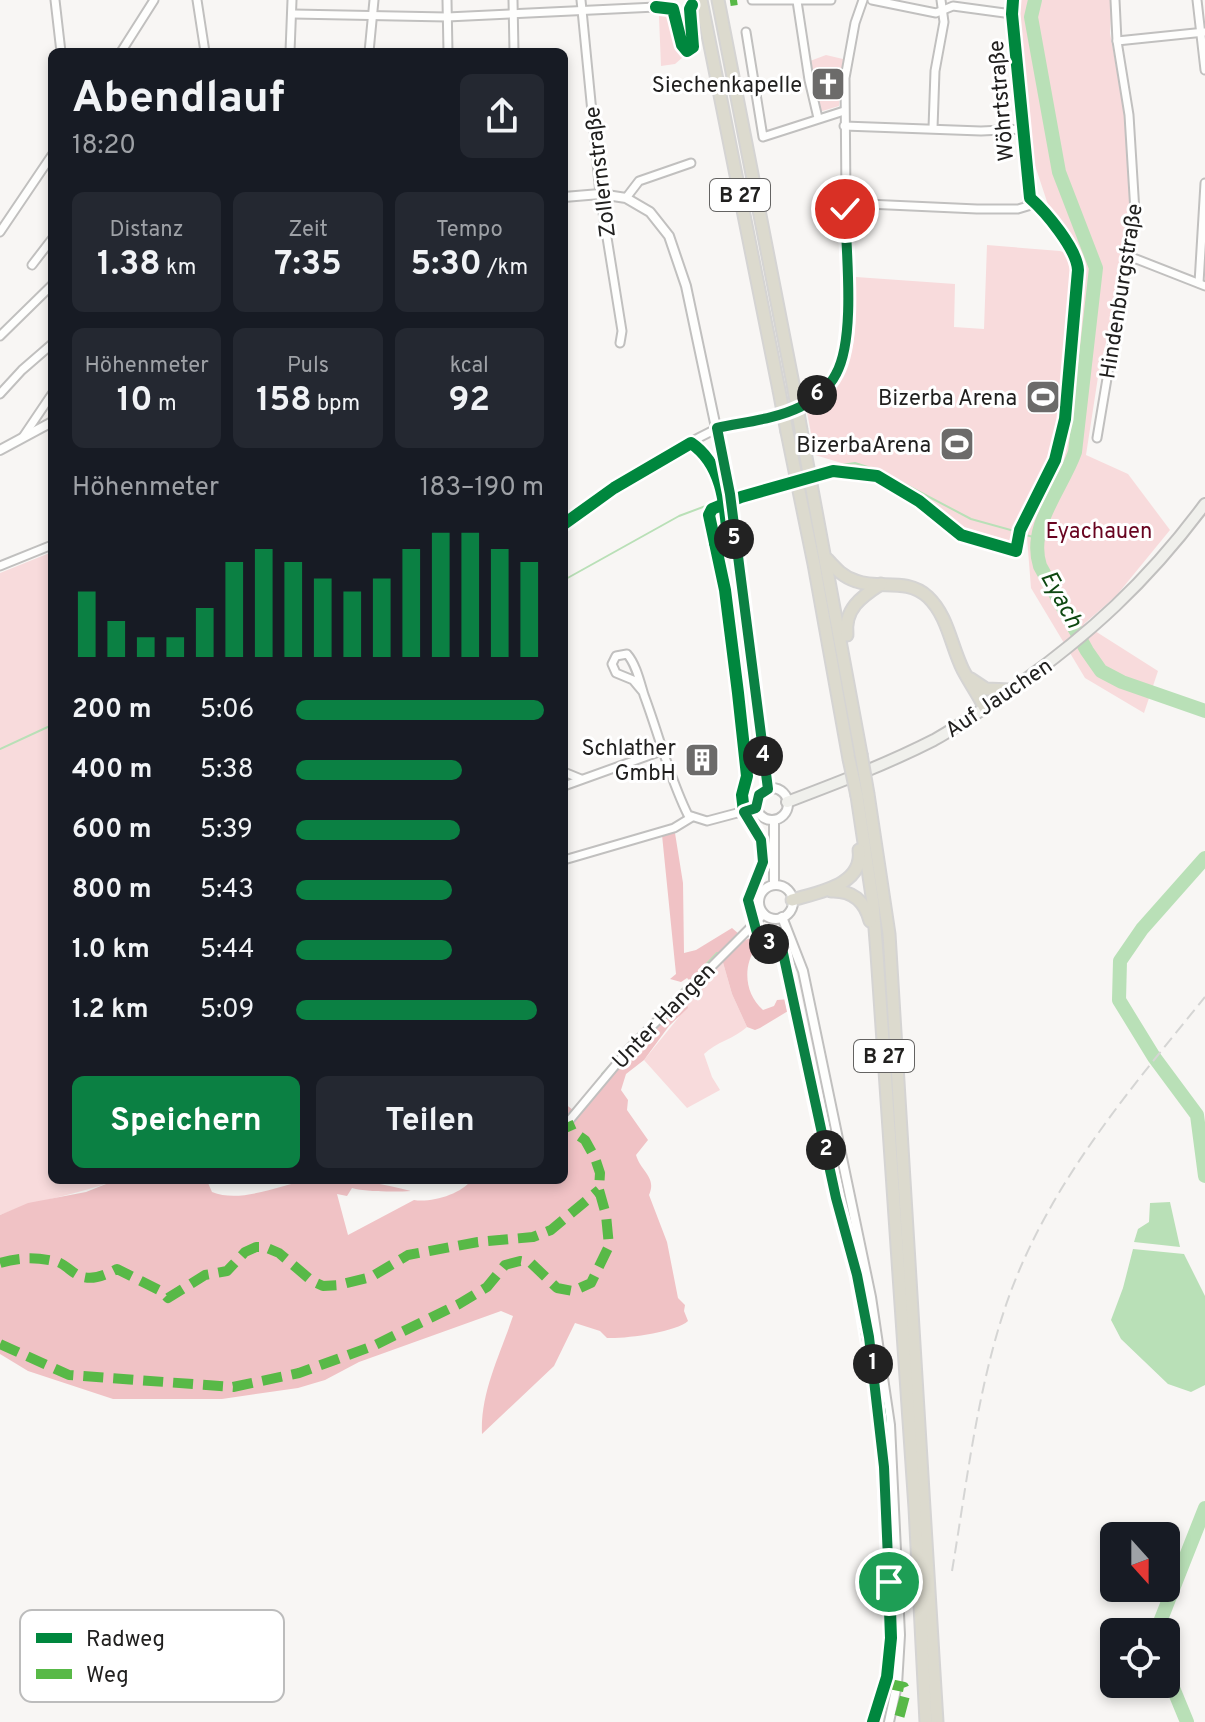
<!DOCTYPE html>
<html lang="de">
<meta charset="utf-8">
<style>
body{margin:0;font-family:Overpass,sans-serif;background:#242831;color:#f1f3f6;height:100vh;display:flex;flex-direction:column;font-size:30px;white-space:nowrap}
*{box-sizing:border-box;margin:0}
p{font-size:26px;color:#9ea1a6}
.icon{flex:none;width:44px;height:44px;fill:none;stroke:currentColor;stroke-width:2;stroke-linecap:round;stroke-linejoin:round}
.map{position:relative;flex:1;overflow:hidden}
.drawer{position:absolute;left:48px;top:48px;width:520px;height:1136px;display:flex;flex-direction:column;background:#171b24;border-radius:12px;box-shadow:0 4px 12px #0003}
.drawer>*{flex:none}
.needle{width:52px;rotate:159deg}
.controls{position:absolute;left:1100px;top:1522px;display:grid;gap:16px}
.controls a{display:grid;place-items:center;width:80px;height:80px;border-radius:12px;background:#171b24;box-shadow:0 4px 12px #0003;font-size:40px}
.pin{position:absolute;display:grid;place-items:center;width:68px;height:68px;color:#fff;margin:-34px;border:4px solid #fff;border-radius:50%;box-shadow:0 2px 8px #0007}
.km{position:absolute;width:40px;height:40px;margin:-20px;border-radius:50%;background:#222;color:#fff;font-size:22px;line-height:40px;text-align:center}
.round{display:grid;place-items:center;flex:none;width:84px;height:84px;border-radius:12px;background:#242831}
.headline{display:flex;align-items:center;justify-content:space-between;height:136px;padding:0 24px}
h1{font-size:44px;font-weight:700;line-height:60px}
.stats{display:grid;grid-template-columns:repeat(3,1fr);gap:12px;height:136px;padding:8px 24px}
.stats div{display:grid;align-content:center;border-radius:12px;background:#242831;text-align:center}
.stats b{font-size:34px;font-weight:700}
.stats small{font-size:22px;font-weight:400}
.stats p{font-size:22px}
.chart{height:224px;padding:16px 24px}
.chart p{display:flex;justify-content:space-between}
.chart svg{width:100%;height:144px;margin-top:8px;stroke:#0b8043;stroke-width:6}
.primary-button{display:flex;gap:16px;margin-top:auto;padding:16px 24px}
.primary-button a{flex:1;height:92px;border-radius:12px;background:#0b8043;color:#fff;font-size:32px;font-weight:700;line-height:92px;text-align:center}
.primary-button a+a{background:#242831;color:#f1f3f6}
ul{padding:0 24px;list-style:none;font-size:26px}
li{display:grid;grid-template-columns:128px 96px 1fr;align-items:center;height:60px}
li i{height:20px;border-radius:10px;background:#0b8043}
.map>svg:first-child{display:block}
</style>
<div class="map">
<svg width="1205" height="1722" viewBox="0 0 1205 1722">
<rect width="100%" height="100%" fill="#f8f6f4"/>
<g fill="#f8dbdc">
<path d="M1013 0H1112L1110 33 1126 121 1132 212 1111 325 1100 364 1086 455 1128 474 1170 530 1116 596 1084 624 1158 671 1144 713 1085 678 1031 588 1026 525 1062 455 1078 260 1056 229 1023 129Z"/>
<path d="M670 10 683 57 675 64 661 66 659 17 660 12Z"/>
<path d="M826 55 843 59 839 106 819 112 810 61Z"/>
<path d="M987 245 1060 251 1072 255 1075 270 1062 419 1053 458 1017 529 1014 548 962 533 921 499 878 474 815 455 807 412C861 374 855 336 856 277L955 284 954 327 984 329Z"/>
<path d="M52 552V1180H116C78 1195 38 1199 0 1215V573Z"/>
<path d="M722 959 732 994 747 1027C734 1039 716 1042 704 1054L712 1077 720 1090 687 1108 644 1060 679 1017 684 995 694 983 706 987 702 979Z"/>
</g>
<g fill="#f0c2c5">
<path d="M671 830 675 833 683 883 684 953 696 950 732 928 739 934V943L750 938 756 947C743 966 744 993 763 1010L774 1006 777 1000 790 999 793 1008 760 1028 755 1030 747 1027 732 994 722 959 702 979 706 987 700 991 687 978 681 982 670 979 676 974 662 835Z"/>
<path d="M684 995 688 1008 669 1026 644 1060 626 1074 621 1090 628 1100 627 1110 648 1140 636 1155C641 1172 657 1177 649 1195L667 1242 678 1298 685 1305 684 1311 688 1321C676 1332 625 1339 607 1338L600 1331 575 1323 554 1366 482 1434C480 1393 500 1355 513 1316L501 1311 359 1362 325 1380 298 1388 222 1399H113L28 1371 0 1354V1215L28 1203 86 1192 116 1180H217L208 1183 212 1192C242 1204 280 1184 311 1180 346 1176 377 1183 411 1191 396 1192 366 1192 352 1188L347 1196 337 1194 348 1235 414 1200C431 1203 462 1194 471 1180H564V1103L573 1110 596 1082Z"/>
</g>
<g fill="#b9e0b7">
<path d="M1170 1202 1180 1247 1134 1242 1138 1229 1149 1222 1150 1203Z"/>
<path d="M1133 1249 1184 1254 1205 1296V1385L1191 1392 1168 1384 1121 1339 1111 1320 1123 1288Z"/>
</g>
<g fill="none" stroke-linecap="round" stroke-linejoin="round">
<g stroke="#b9e0b7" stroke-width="2">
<path d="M823 468 855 463 880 471 971 519 1018 532"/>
<path d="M733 496 786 477"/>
<path d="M1022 534 1037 538"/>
<path d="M564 580 679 516 727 498"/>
<path d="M0 749 52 725"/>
<path d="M655 1018 717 953"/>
<path d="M602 1074 651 1022"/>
</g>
<g stroke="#b9e0b7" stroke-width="14">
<path d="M1035 0 1031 17 1059 172 1096 268 1075 452C1062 489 1027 526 1040 566L1087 651 1101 671 1122 682 1205 711"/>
<path d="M1205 858 1142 929 1120 961 1119 1000 1154 1057 1197 1115 1205 1176"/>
<path d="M1156 1632 1205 1508"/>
<path d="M1166 1671 1187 1722"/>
</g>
<g stroke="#c1c0bf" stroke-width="11">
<g id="minor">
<path d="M55 0 61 52"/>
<path d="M197 0 205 52"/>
<path d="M447 0 448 52"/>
<path d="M513 0 514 52"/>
<path d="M581 0 600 194 622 331 620 343"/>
<path d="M752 0H831"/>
<path d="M872 0 936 13 953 6 1012 14"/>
<path d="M1197 0 1205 70"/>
<path d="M797 1 809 80 818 118"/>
<path d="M293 14 447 17 656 7"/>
<path d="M746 32 763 137 844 111"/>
<path d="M1117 41 1205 32"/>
<path d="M121 52 154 0"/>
<path d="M290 52 292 0"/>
<path d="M369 52 374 0"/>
<path d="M844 126 981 131 1023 129"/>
<path d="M933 128 935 71 944 22 941 0"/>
<path d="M626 198 639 181 691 163"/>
<path d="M845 203 977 209H1018L1028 206 1012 14 1013 0"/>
<path d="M0 232 52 155"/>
<path d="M1126 255 1205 286"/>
<path d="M32 265 52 239"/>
<path d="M1199 283 1205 183"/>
<path d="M0 336 52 285"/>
<path d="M0 394 22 370 52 344"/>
<path d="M23 437 52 394"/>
<path d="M1097 438 1135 212 1129 115 1117 41 1115 0"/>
<path d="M564 524C611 490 661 456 714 430 726 424 742 422 755 420 817 406 840 390 847 325L845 78 855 23 863 0"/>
<path d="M0 566 52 545"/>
<path d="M643 692 633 680 616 673 612 664 616 656 627 654C636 664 640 682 644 695 659 735 669 777 688 815L707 821 756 808"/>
<path d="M564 772 581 779"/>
<path d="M564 786 664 750"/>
<path d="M564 860 674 828 692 817"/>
<path d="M568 1122 629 1049 764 914"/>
</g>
</g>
<g stroke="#c1c0bf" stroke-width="12">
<g id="tertiary">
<path d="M564 197 600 194 626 198 650 212 669 236 686 286 730 494 768 789"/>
<path d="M0 450 52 422"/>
<circle cx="772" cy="804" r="16"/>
<path d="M774 820V885"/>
<circle cx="776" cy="902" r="17"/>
<path d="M782 917 803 971 871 1297 890 1425 900 1635 897 1685 889 1722"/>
</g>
</g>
<g stroke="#c1c0bf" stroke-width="14">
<path id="secondary" d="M787 802C837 783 887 764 934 740 961 725 986 707 1011 690 1089 635 1148 581 1205 504"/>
</g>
<g stroke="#d5d4d3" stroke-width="15">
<g id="trunk">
<path d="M701 0 779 390"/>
<path d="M718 0 793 384"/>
<path d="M801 430 861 754"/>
<path d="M787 432 814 564 849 759"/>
<path d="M827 559C836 569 843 577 856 581 880 590 906 577 928 597 948 616 951 646 963 670 970 683 978 695 985 708"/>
<path d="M847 635C844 609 861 597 881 584"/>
<path d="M971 679 986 689 1011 690"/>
<path d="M868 794 889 934 937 1722"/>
<path d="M857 796 873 903 877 954 915 1508 926 1722"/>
<path d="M831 891C852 890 865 901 870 921"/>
<path d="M792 900C819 892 864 885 859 850"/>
</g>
</g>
<use href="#minor" stroke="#fefefd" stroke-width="7"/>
<use href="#tertiary" stroke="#fefefd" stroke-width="8"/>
<use href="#secondary" stroke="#f0f0ec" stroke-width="10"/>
<use href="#trunk" stroke="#dcdace" stroke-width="11"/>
<path stroke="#d5d5d4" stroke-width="2" stroke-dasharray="12 6" stroke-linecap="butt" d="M952 1571C967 1482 977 1389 1007 1302 1048 1185 1128 1092 1205 997"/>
<g stroke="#d5d4d3" stroke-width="15" stroke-linecap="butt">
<g id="trunk-bridge">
<path d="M793 384 801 430"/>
<path d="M779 390 787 432"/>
<path d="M861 754 868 794"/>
<path d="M849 759 857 796"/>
</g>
</g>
<use href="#trunk-bridge" stroke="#dcdace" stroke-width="11"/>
<g stroke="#58b947" stroke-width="10" stroke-dasharray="20 10" stroke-linecap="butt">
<path d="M730 1 737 0"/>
<path d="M0 1263C19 1257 38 1257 58 1262 66 1265 72 1273 80 1276 93 1281 105 1275 117 1269L161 1291 168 1298 205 1275 227 1271 245 1252 256 1247H265L279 1253 312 1281 323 1286 339 1285 371 1277 408 1255 478 1242 533 1237 551 1230 599 1190"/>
<path d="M0 1344 69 1375 233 1387 299 1373 373 1346 459 1304 487 1287 505 1265 520 1261 531 1263 557 1288 573 1291 591 1283 609 1246 606 1215 599 1190 600 1173 595 1158 585 1140 572 1131 568 1122"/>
<path d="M885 1683 904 1687 906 1692 898 1722"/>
</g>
<g stroke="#fff" stroke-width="17">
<g id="cycleway">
<path d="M656 7 673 9 682 45 687 51 693 47 690 9 692 5"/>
<path d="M564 524 614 488 691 443C722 464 725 503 728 538L715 543"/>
<path d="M873 1722 887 1677 891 1638 886 1498 880 1414 857 1275 836 1198 783 953 758 937 748 900 763 862 761 840 744 812 742 795 747 776 738 693 725 590 709 515 712 509 741 497 833 471 877 476 919 501 961 535 1016 551 1020 530 1055 460 1065 419 1078 270C1077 249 1046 212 1030 198L1012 14 1013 0"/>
</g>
</g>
<use href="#cycleway" stroke="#00873e" stroke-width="12"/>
</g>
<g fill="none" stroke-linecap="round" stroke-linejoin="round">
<g stroke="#fff" stroke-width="16">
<path id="route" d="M845 209C846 251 856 338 836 374 829 388 814 400 800 407 776 419 744 422 717 428L730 494 768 789 759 795 756 808 744 812 761 840 763 862 748 900 758 937 783 953 836 1198 857 1275 869 1337 884 1467 889 1582"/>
</g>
<use href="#route" stroke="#0b8043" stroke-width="10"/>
</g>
<defs>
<g id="church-square" transform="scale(1.8)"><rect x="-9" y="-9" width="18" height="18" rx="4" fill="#6c6b6a" stroke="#fff"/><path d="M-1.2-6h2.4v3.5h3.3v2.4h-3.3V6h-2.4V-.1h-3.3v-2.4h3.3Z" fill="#fff"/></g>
<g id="stadium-square" transform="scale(1.8)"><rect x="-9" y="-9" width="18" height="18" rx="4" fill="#6c6b6a" stroke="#fff"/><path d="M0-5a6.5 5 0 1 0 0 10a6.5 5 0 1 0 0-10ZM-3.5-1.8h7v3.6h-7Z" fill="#fff"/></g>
<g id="building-square" transform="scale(1.8)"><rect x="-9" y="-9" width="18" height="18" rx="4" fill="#6c6b6a" stroke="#fff"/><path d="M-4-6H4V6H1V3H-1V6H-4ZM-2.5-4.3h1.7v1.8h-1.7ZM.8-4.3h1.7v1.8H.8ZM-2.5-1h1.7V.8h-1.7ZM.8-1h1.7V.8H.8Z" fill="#fff"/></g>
</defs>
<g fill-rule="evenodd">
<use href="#church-square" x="828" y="84"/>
<use href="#stadium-square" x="1043" y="397"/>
<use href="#stadium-square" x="957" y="444"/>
<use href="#building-square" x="702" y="760"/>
</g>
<g text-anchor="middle" stroke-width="6" stroke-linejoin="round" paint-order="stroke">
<g fill="#fff" stroke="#646362" stroke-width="2">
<rect x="710" y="179" width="60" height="32" rx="6"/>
<rect x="854" y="1040" width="60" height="32" rx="6"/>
</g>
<g font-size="20" font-weight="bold" fill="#21201f">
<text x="740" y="202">B 27</text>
<text x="884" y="1063">B 27</text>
</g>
<g font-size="22" fill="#21201f" stroke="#fff" text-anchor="end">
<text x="802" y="92">Siechenkapelle</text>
<text x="1017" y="405">Bizerba Arena</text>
<text x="931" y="452">BizerbaArena</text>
<text x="676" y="755">Schlather<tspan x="676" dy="25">GmbH</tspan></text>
</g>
<g font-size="22" fill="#21201f" stroke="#fff">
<text transform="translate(1000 101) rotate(-95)" y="8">Wöhrtstraße</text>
<text transform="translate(599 172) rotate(-97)" y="8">Zollernstraße</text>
<text transform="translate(1120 291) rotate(-81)" y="8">Hindenburgstraße</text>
<text transform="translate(998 697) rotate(-34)" y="8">Auf Jauchen</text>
<text transform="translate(663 1015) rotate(-46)" y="8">Unter Hangen</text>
</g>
<g font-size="22" fill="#680420" stroke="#fff">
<text x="1099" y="538">Eyachauen</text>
</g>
<g font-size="24" font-style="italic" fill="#0d4811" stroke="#fff">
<text transform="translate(1062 599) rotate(61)" y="8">Eyach</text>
</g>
</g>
<rect x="20" y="1610" width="264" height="92" rx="12" fill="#fff" stroke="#bcbcbc" stroke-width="2"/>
<rect x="36" y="1633" width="36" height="10" fill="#00873e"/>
<rect x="36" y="1669" width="36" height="10" fill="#58b947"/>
<g font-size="22" fill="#21201f">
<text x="86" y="1646">Radweg</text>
<text x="86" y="1682">Weg</text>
</g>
</svg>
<div class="controls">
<a><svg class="needle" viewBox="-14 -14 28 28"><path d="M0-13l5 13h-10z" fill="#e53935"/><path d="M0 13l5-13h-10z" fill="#9ea1a6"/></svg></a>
<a><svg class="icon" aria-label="locate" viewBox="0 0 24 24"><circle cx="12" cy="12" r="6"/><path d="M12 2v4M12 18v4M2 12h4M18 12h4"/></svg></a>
</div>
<div class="pin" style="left:889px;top:1582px;background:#1e9e55"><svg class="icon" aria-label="arrive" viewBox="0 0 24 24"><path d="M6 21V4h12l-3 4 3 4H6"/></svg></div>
<div class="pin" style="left:845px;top:209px;background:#d93025"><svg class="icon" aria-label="check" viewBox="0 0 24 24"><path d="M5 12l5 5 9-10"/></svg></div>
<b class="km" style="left:873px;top:1364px">1</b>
<b class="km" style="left:826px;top:1150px">2</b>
<b class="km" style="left:769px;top:944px">3</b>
<b class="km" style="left:763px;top:756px">4</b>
<b class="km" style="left:734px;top:539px">5</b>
<b class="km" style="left:817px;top:395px">6</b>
<section class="drawer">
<div class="headline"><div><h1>Abendlauf</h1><p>18:20</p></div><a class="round"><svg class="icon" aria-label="share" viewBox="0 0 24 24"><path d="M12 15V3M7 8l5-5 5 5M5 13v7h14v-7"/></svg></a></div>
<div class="stats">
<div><p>Distanz</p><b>1.38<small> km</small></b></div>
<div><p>Zeit</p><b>7:35</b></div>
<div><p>Tempo</p><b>5:30<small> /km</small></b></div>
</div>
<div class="stats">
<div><p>Höhenmeter</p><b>10<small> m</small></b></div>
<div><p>Puls</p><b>158<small> bpm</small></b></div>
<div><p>kcal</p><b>92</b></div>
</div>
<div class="chart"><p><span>Höhenmeter</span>183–190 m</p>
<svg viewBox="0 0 160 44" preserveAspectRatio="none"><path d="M5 44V24M15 44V33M25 44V38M35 44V38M45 44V29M55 44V15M65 44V11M75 44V15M85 44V20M95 44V24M105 44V20M115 44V11M125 44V6M135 44V6M145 44V11M155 44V15"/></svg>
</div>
<ul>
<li><b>200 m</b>5:06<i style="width:100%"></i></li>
<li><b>400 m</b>5:38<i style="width:67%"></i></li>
<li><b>600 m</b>5:39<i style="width:66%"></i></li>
<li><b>800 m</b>5:43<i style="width:63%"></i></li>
<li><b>1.0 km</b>5:44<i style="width:63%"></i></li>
<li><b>1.2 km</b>5:09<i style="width:97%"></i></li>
</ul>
<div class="primary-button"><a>Speichern</a><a>Teilen</a></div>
</section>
</div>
